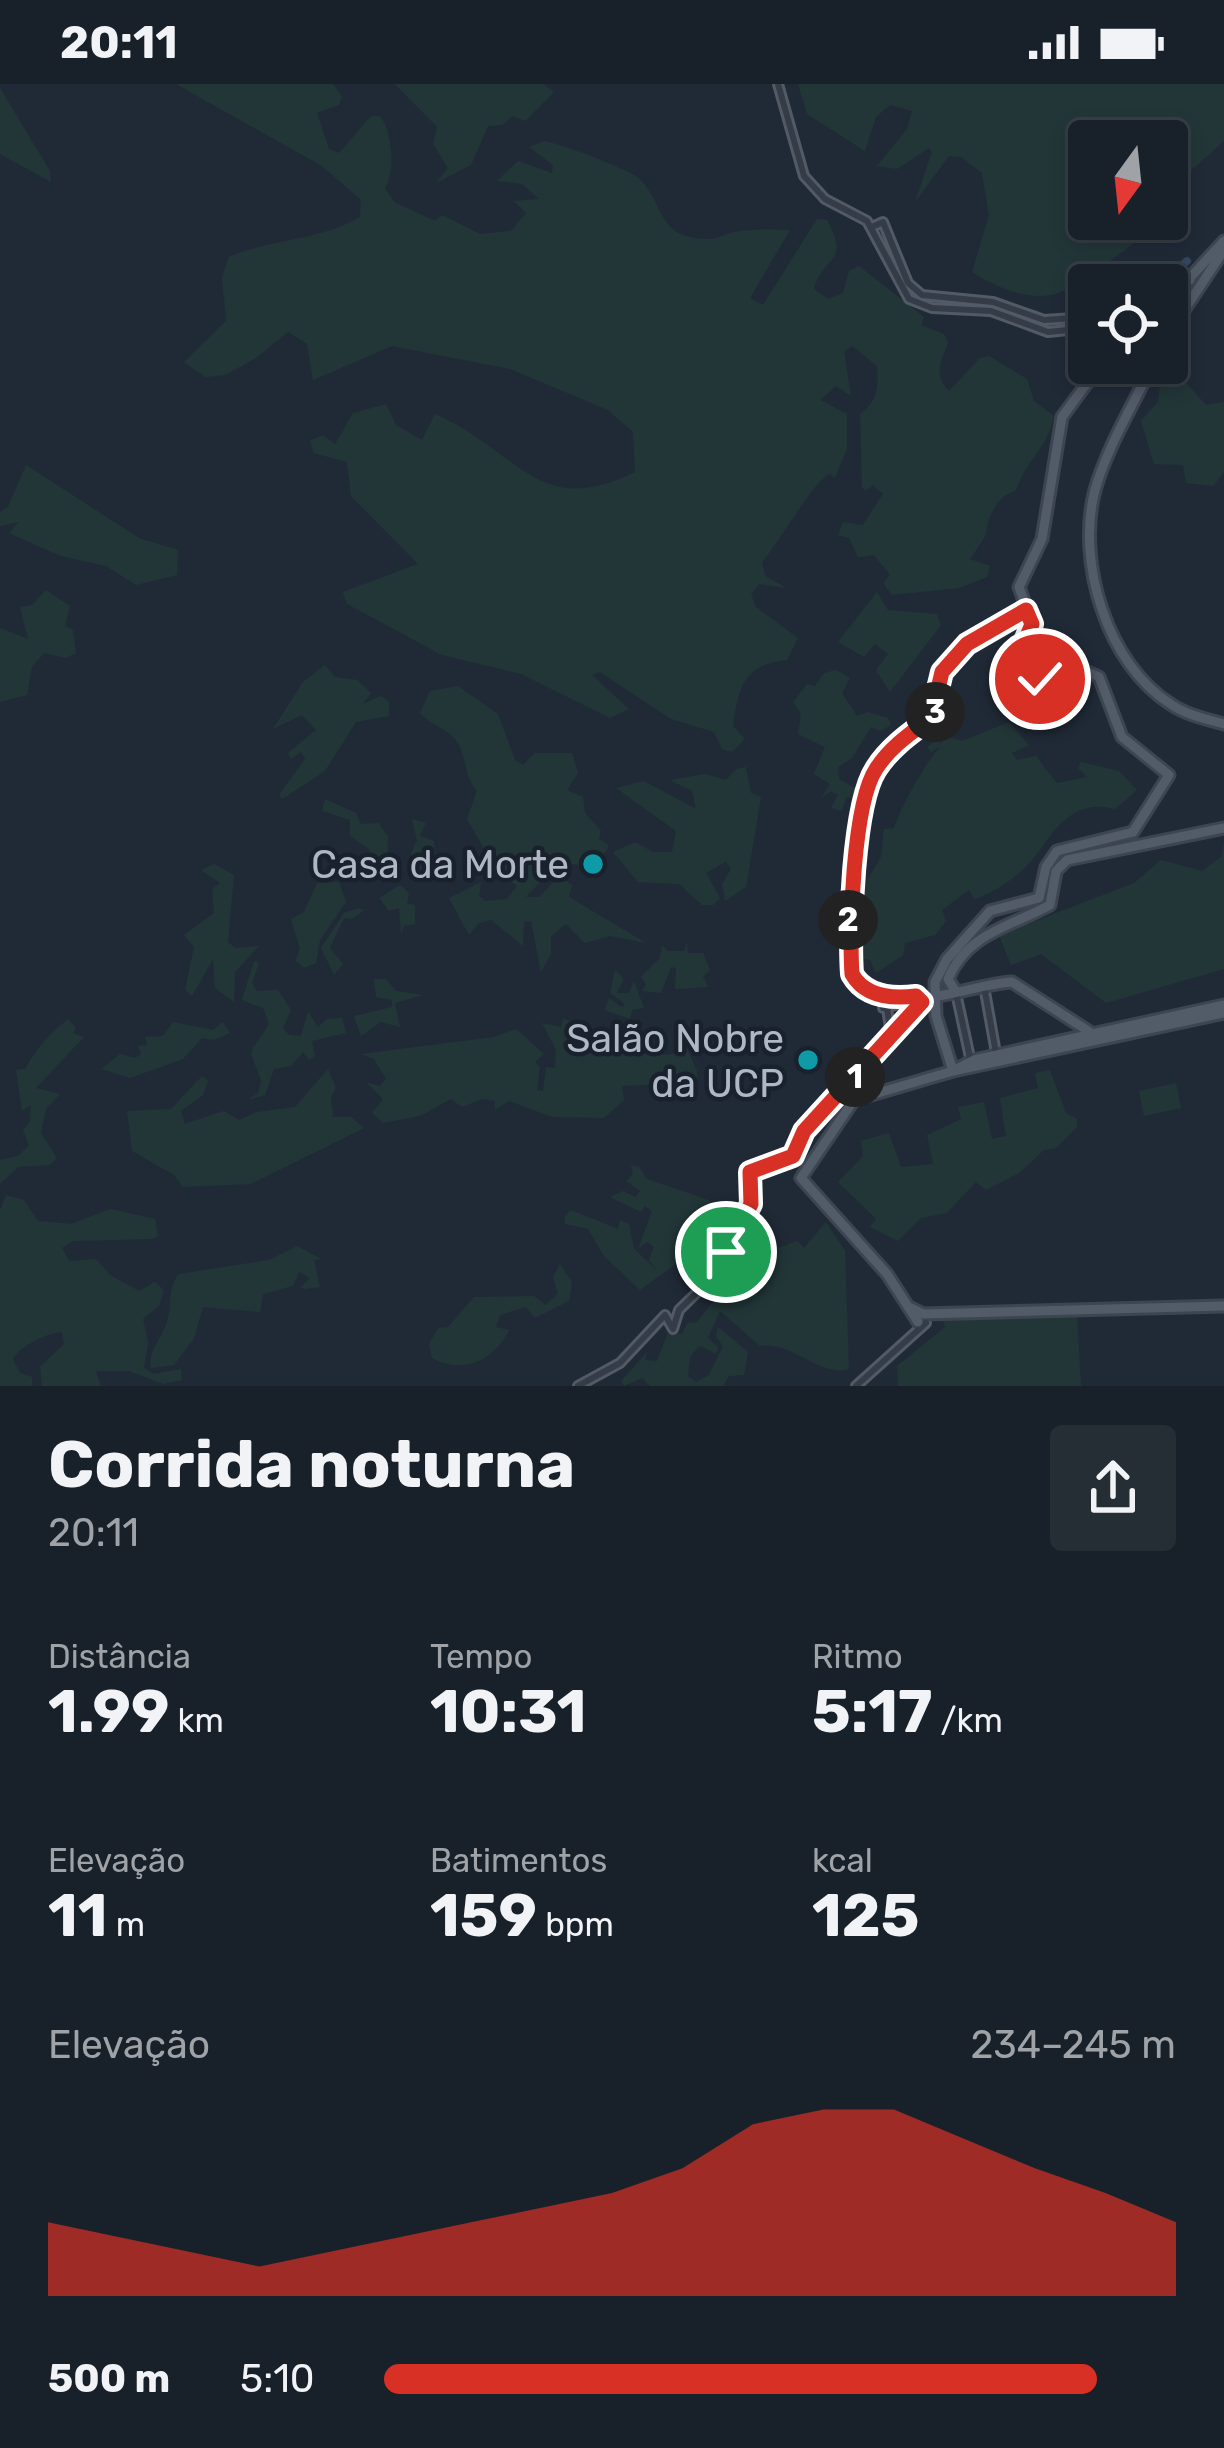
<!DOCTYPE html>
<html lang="pt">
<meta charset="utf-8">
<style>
body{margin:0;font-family:Rubik,sans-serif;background:#252d35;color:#f1f3f6;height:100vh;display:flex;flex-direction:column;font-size:45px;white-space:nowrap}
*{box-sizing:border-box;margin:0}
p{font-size:39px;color:#9fa3a8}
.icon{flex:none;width:66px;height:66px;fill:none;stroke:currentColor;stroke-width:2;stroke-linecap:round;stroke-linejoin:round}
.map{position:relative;height:1302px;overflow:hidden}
.details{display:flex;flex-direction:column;background:#182029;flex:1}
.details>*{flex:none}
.needle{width:78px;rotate:195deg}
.buttons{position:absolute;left:1068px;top:36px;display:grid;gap:24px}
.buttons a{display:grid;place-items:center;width:120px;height:120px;border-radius:12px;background:#182029;box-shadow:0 6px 18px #0003,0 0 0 3px #363e46;font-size:60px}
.pin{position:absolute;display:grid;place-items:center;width:102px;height:102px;color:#fff;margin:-51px;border:6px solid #fff;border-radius:50%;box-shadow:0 3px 12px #0007}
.km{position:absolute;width:60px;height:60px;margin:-30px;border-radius:50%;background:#222;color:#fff;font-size:33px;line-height:60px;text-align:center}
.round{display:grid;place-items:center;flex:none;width:126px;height:126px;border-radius:12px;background:#252d35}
.headline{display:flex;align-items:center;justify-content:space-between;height:204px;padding:0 48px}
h1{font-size:66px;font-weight:700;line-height:90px}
.figures{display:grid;grid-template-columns:repeat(3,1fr);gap:18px;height:204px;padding:12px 48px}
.figures div{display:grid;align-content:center}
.figures b{font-size:60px;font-weight:700}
.figures small{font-size:33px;font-weight:400}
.figures p{font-size:33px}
.chart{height:336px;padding:24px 48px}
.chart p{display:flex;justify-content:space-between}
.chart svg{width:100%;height:216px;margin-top:12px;fill:#d93025;opacity:.7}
ul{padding:0 48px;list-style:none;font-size:39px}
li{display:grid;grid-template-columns:192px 144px 1fr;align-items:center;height:90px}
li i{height:30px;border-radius:15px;background:#d93025}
.status{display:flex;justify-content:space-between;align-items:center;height:84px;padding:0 60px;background:#182029;direction:ltr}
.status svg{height:33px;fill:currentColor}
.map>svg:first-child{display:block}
</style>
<div class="status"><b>20:11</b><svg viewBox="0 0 49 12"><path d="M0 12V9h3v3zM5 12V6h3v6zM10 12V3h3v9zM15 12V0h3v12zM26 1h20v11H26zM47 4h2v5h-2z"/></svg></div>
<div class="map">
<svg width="1224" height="1302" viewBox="0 0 1224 1302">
<rect width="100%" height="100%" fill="#202a37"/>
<g fill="#223638">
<path d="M176 0H333L342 12 339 21 317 29 329 65 339 69 371 32H380C392 47 396 87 385 104L394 118 435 137 442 131 480 150 511 147 526 129 514 117 539 115 522 100 497 97 518 77 552 89 553 81 529 63 544 57C562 60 634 87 642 97 665 124 658 154 707 155 715 156 725 150 734 148 752 145 771 145 790 146L750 214 763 221 817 135 827 136C851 180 823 171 814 205L828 215 843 209 849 187 859 182 924 233 921 241 944 250 948 259C941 277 933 291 949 307L980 274 989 272 1027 295 1034 317 1054 332C1047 366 1029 371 1016 406 998 412 987 432 986 451L970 475 990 482 987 493 959 504 892 511 883 499 890 491 874 471 858 473 849 454 838 451 843 438 863 441 883 410 873 401 865 407 862 403 860 330C878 318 879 301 877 282L852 262 844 268 851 312 836 302 820 316 847 330V365L835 394 829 390C810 402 781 456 762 478L766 493 787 504 759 500 751 510 756 523 798 554 787 576C744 580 738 604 733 642L745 655 732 668 722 665 714 648 671 635 600 588 592 591 629 625 610 634 521 590 442 571 347 520 343 508 418 480 351 412 347 378 314 369 310 357 323 351 335 360 353 329 386 320 396 341 422 356 435 330C521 368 537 436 635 388L633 348 608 326 510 285 392 262 313 296 307 260 288 248 256 274 225 291 205 293 184 278 226 237 222 193 229 173C273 154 320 157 360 133L361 116 322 82Z"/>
<path d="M395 0H543L554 8 525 37 513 32 502 41 488 42 471 81 436 99 448 84 433 60 437 43Z"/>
<path d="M798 0H1224V57L1167 108V57H1089V135H1145L1141 154C1075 200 1056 239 972 188L989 131 982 89 961 73 949 72 915 118 932 68 929 64 897 85 877 82 907 45 912 27 890 21 876 33 865 67 807 30Z"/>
<path d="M0 4 50 87 51 98 0 70Z"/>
<path d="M1161 289 1187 300 1206 321 1224 318V388L1213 402 1186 399 1183 381 1154 380 1141 337 1158 318Z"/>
<path d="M26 381 139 454 178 466 177 491 136 501 106 482 61 472 9 449 19 438 0 442V428L8 423Z"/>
<path d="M46 506 70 522 65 542 73 546 76 569 66 574 44 569 32 583 27 611 0 618V544L28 555 20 523 32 521Z"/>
<path d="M877 508 888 526 937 530 941 541 890 608 876 586 888 570 875 560 864 573 838 558Z"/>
<path d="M325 581 335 593 357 596 371 609 363 620 381 612 389 618V632L356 638 325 687 282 715 279 711 305 675 301 668 291 675 288 669 316 646 302 631 273 645 303 598Z"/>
<path d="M836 586 850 594 842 609 857 632 868 628 888 634 891 641 880 647 871 643 852 674 838 683 839 695 864 709 860 717 847 713 841 727 831 724 838 711 831 707 821 714 830 700 814 690 825 663 798 650 801 630 793 618 807 600 815 602 824 589Z"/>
<path d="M458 602 498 630 515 676 523 681 535 669H572L578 689 567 706 583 713 585 729 601 747 599 755 609 761 606 768 580 781 559 778 526 813H540L552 799 565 796 572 801 569 813 646 859 610 852 585 859 566 840 551 852V870L541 888 531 837 524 838 523 862 491 836 479 839 469 851 449 814 481 798 479 812 485 817 507 815 517 802 497 787 467 735 477 707C464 692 467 676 459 661 450 644 432 643 420 629L430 607Z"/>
<path d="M1009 638 1029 661 1012 669 1017 676 1036 672 1057 699 1087 693 1078 684 1081 678 1119 687 1137 706 1115 725C1071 714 1055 747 1032 776 1018 793 995 808 975 815L969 806 942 826 946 837 935 851 905 859 903 871 876 889 870 876 864 875 855 817 881 773 884 745 894 744C901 722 925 680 940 663L931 668 927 663 937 656 941 660 943 652 962 657Z"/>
<path d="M746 683 751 709 761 713 746 803 725 817 722 800 731 785 726 778 706 789 720 814 713 821H702L679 800 638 798 613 768 635 758 653 768H672L676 747 616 704 644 697 696 725 692 707 670 696 705 690 726 696 736 685Z"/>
<path d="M325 715 356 729 361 740 378 739 388 752 387 779 374 777 369 765 350 752V736L322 727Z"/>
<path d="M412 735 426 739 420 752 434 757 435 770 419 789 412 787 411 769 417 757Z"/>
<path d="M1224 756V885L1106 919 1041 870 1011 881 999 851 1134 799 1161 776 1202 787 1222 772Z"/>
<path d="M214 780 234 791 228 858 235 864 259 862 235 888 234 918 215 904 213 875 192 912 185 906 194 863 184 851 214 829 212 805 220 799 201 786Z"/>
<path d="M339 798 346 818 320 856 316 879 304 884 295 876 300 865 291 835 304 828 317 799Z"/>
<path d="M400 801 409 809 407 819 415 821V840L404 842 401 850 399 824 389 827 379 814Z"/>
<path d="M359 824 364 826 352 835 344 834 330 864 343 880 334 891 321 864 344 829Z"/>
<path d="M687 859 688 869H703L710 886 703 893 708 903 675 905 676 884 671 883 661 909 642 907 646 900 641 893 660 874 662 861 668 867H684Z"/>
<path d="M254 877 259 879 252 899 257 907 278 906 291 926 283 944 289 951 301 952 308 928 318 943 327 935 342 934 346 949 312 957 315 972 309 976 303 968 291 982 274 985 265 1011 248 1016 259 1008 261 996C247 958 248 975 269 940L263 924 242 916Z"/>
<path d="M615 886 624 895 617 909H629L634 897 644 924 632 926 630 935 605 926 609 914 622 923 625 920 610 909Z"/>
<path d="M374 895H386L396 907 423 911 395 919 400 943 381 938 361 952 354 932 392 923V916L376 913Z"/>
<path d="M563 934 579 941 587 955C616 959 661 982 687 964L697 987 698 1015 678 1014V999L622 1002 624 1016 604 1034 552 1033 509 1017 495 1026V1017L482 1015 462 1023 451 1015 420 1032 383 1039 372 1029 383 1015 366 998 380 1002 386 995 374 975 361 970 494 953 516 945 544 970 535 978 540 983 537 1006 543 1007 546 983 555 984 556 966 542 939 561 943Z"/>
<path d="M68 935 76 944 73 949 84 953 36 1004 60 1010 46 1025 41 1049 57 1074 50 1081 18 1083 0 1100V1076L18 1072 29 1061 23 1046 30 1038 31 1021 22 1027 16 986 25 985C38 963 48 951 68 935Z"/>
<path d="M173 938 213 946 223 938 230 949 214 956 202 954 183 975 130 994 101 985 120 970 135 974 141 970 138 962 147 961 145 953 163 952Z"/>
<path d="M328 985 336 1004 331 1013 333 1033H351L364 1044 251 1100 183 1103 174 1091 132 1067 127 1027 171 1025 202 992 208 997 203 1011 181 1027 185 1040 224 1027 239 1036 257 1028 295 1023Z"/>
<path d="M1050 986 1066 1029 1077 1035V1043L1056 1064 1044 1066 1019 1089 986 1106 976 1098 947 1129 921 1134 898 1157 870 1143 876 1135 838 1098 863 1072 861 1057 889 1049 901 1083 933 1080 927 1051 961 1035 958 1023 984 1018 992 1055 1006 1052 1000 1014 1038 1004 1035 989Z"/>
<path d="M1176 999 1181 1024 1144 1032 1139 1007Z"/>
<path d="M631 1081 639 1083 647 1095 709 1116 735 1143 712 1173 677 1179 640 1206 604 1172 588 1145 565 1140 564 1134 571 1126 618 1145 620 1136 629 1140 634 1165 657 1186 649 1176 654 1163 647 1158 638 1165 652 1127 645 1122 641 1128 610 1113 623 1107 635 1113 640 1107 626 1097 633 1090Z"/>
<path d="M6 1111 24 1116 38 1137 71 1140 110 1125 155 1135 158 1152 152 1155 72 1157 62 1164 69 1177 96 1175 110 1191 139 1207 155 1198 164 1206 159 1222 143 1235 148 1258 144 1284 154 1290 181 1285 182 1296 163 1300 129 1287H96L101 1302H42L40 1283 64 1260 62 1248C49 1248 18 1263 13 1275L20 1289 32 1293V1302H0V1126Z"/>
<path d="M826 1138 845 1167 849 1285C818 1293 793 1257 760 1262L720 1227 708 1254 718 1263 716 1270 701 1262C687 1271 690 1278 688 1292L696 1298 709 1291 723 1262 716 1253 718 1243 748 1268 744 1291 729 1292 723 1302H650L642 1294 624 1302 621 1297 647 1268 645 1276 657 1277 668 1249 682 1250 687 1239 697 1238 714 1216V1204L743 1187 737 1179 751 1164V1174L797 1157 804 1164Z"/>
<path d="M297 1162 321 1175 314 1176 320 1203 304 1205 301 1203 310 1194 299 1188 293 1202 263 1210 260 1228 203 1223 194 1254 174 1281 151 1284C148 1267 162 1254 167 1238 173 1220 166 1206 179 1190L269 1176Z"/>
<path d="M560 1180 572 1198 569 1217 535 1234 526 1223 500 1231 496 1243 509 1246C495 1276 463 1291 432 1274L429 1260 438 1244 448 1243 474 1213 534 1212 546 1221 558 1209 553 1193Z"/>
<path d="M1077 1231 1081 1302H898L897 1282 945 1243 943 1235Z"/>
</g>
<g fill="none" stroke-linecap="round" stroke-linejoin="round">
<g stroke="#34455f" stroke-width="8">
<path d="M1158 201 1187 177"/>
<path d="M939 904 946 887"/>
</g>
<g stroke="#515a65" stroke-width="12">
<g id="minor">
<path d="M778 0 804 92 825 115 867 137 909 215 932 224 991 227 1048 248 1089 244"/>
<path d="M872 143 883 138 908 199 922 211 993 218 1044 236 1089 233"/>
<path d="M984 902 996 969"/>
<path d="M956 909 971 978"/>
<path d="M883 924 908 918"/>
<path d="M887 924 891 952"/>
<path d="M578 1302 620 1279 665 1231 673 1245 679 1226 714 1192 740 1151 752 1114 750 1088 793 1072 806 1045 920 920"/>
<path d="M856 1302 926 1239"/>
</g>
</g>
<g stroke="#3d4551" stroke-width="15">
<g id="major">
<path d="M1187 197 1224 157"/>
<path d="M1167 210 1190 196"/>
<path d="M1167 252 1224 166"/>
<path d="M1102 279 1062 333 1042 455 1019 503 1032 539 1019 572 1040 595 1088 588 1099 593 1122 653 1169 691 1133 748"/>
<path d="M1153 279C1134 320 1107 363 1095 406 1076 478 1107 581 1172 621 1187 631 1206 635 1224 640"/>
<path d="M1026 526 967 560 942 588 931 634C911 649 882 666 872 691 860 723 833 879 859 900 902 934 965 901 1012 898L1093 950"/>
<path d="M956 908 948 895C967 849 1012 842 1050 821L1056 787 1067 776 1224 744"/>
<path d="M1224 921 974 976 953 987 1224 929"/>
<path d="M911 1224 923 1230 1224 1222"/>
<path d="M918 1238 887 1190 801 1094 854 1016 953 987 936 932 935 898 947 875 990 827 1039 814 1046 783 1057 767 1133 748"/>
</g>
</g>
<use href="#minor" stroke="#343c48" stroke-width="6"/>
<use href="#major" stroke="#525b68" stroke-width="9"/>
</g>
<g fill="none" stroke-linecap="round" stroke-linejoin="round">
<g stroke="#fff" stroke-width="24">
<path id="route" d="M726 1168 751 1120 750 1088 793 1072 804 1047 922 918 916 912C892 915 865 913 852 890 849 847 853 720 876 685 890 663 911 649 931 634L942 588 967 560 1026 526 1032 540 1019 572 1027 587 1040 595"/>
</g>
<use href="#route" stroke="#d93025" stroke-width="15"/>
</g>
<g fill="#0f9aa8" stroke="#19212c" stroke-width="4.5">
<circle cx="593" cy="780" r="12"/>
<circle cx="808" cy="976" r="12"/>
</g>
<g text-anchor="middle" stroke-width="9" stroke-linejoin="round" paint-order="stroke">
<g font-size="39" fill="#aeb7c4" stroke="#19212c" text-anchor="end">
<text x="569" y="794">Casa da Morte</text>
<text x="784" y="968">Salão Nobre<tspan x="784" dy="45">da UCP</tspan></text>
</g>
</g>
</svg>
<div class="buttons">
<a><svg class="needle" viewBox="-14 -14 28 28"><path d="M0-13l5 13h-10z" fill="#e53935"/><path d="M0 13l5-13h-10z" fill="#9fa3a8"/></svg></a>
<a><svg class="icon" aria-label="locate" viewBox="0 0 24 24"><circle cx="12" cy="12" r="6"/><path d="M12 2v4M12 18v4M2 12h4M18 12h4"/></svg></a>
</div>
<div class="pin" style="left:726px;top:1168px;background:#1e9e55"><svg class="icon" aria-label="arrive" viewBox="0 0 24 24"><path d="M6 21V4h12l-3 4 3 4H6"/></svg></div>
<div class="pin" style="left:1040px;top:595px;background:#d93025"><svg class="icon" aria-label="check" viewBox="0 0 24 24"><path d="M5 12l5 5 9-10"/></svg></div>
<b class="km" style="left:855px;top:993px">1</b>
<b class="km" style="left:848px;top:836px">2</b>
<b class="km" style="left:935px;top:628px">3</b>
</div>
<section class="details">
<div class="headline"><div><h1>Corrida noturna</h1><p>20:11</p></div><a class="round"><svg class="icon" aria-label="share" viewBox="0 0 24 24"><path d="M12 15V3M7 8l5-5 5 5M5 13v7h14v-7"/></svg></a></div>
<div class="figures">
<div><p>Distância</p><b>1.99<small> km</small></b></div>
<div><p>Tempo</p><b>10:31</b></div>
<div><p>Ritmo</p><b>5:17<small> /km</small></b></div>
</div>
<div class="figures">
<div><p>Elevação</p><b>11<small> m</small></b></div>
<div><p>Batimentos</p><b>159<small> bpm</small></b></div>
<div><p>kcal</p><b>125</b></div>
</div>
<div class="chart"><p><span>Elevação</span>234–245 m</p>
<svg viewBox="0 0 160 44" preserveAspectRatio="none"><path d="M0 44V29L10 32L20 35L30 38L40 35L50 32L60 29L70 26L80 23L90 18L100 9L110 6L120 6L130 12L140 18L150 23L160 29V44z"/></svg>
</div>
<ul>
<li><b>500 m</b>5:10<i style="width:90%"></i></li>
</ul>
</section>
